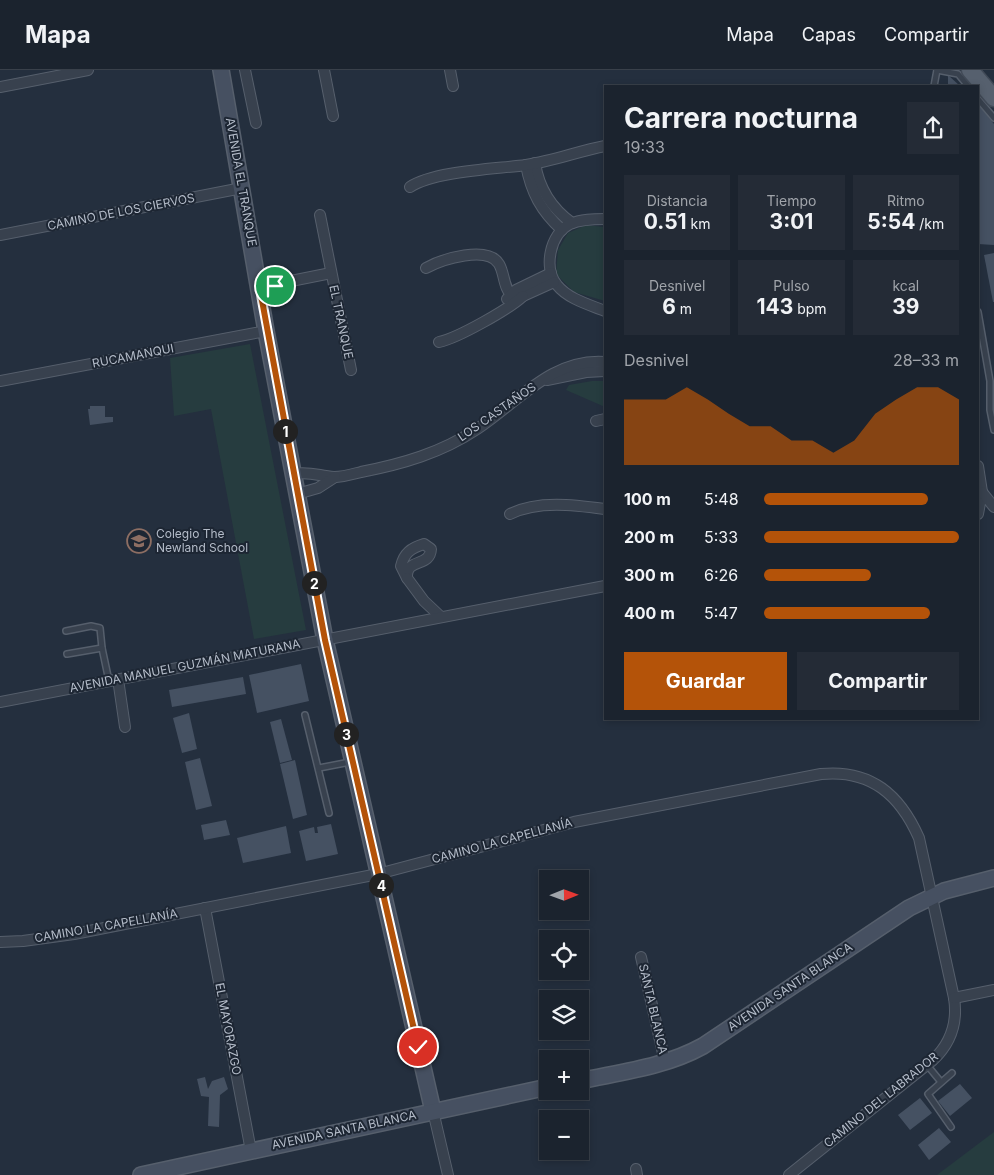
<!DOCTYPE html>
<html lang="es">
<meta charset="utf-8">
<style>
body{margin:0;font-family:Inter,sans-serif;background:#242b36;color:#f1f3f6;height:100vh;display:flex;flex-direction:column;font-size:19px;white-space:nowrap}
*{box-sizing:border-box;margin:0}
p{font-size:16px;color:#a0a4aa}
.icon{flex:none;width:28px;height:28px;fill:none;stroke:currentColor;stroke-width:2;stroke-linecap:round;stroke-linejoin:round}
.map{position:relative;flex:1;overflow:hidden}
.details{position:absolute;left:604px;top:15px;width:375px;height:635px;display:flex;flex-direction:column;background:#1b232e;border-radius:0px;box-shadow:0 2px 8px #0003,0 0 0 1px #39404a}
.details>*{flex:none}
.needle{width:32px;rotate:89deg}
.fabs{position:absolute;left:539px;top:800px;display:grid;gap:10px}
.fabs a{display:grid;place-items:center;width:50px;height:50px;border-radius:0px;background:#1b232e;box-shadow:0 2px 8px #0003,0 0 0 1px #39404a;font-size:25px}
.pin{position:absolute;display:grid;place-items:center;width:42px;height:42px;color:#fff;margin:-21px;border:2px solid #fff;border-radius:50%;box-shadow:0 1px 5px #0007}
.km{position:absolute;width:25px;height:25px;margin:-12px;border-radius:50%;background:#222;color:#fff;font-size:14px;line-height:25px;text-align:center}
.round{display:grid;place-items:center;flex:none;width:52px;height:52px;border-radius:0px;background:#242b36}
.overview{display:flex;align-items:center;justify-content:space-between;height:85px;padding:0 20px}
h1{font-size:28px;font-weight:700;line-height:38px}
.metrics{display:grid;grid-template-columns:repeat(3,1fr);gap:8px;height:85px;padding:5px 20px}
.metrics div{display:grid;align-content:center;border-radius:0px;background:#242b36;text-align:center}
.metrics b{font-size:21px;font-weight:700}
.metrics small{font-size:14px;font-weight:400}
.metrics p{font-size:14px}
.chart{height:140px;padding:10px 20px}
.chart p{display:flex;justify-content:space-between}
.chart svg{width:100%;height:90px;margin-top:5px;fill:#b45309;opacity:.7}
.button{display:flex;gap:10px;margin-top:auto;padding:10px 20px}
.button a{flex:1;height:58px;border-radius:0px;background:#b45309;color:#fff;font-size:20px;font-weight:700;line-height:58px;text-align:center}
.button a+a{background:#242b36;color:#f1f3f6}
ul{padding:0 20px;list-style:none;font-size:16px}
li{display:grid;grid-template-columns:80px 60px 1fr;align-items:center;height:38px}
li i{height:12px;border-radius:6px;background:#b45309}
header{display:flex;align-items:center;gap:30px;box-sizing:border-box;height:70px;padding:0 25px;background:#1b232e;border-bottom:1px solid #39404a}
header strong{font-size:24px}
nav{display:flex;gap:28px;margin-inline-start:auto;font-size:18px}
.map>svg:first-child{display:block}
</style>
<header>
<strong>Mapa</strong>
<nav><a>Mapa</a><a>Capas</a><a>Compartir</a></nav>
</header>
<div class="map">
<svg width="994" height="1105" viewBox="0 0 994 1105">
<rect width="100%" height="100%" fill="#242f3e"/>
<g fill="#263c3f">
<path d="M586 155 605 157V231L574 222 556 204 558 180 568 163Z"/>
<path d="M250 274 306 560 254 569 211 339 174 346 170 288Z"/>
<path d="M592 311H605V337L566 320 569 315Z"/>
<path d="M994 1062V1105H937Z"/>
</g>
<g fill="#455162">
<path d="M948 5 960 16H948Z"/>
<path d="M978 34 994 54V175L978 174Z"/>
<path d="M994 183V232H993L984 185Z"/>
<path d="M90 336H105V347H113V352L90 355 88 339H90Z"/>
<path d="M301 594 309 631 257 643 249 605Z"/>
<path d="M243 607 246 624 172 637 169 620Z"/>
<path d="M189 643 197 679 182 683 173 648Z"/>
<path d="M281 649 292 690 280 693 270 652Z"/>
<path d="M200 688 212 736 196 740 185 692Z"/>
<path d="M295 690 307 745 293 749 280 694Z"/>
<path d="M226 750 230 765 204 770 201 755Z"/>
<path d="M331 754 338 784 306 791 299 761 314 757 315 763H318L317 757Z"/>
<path d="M286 756 291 783 243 793 237 768Z"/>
<path d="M205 1007 208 1019 212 1011 224 1007 228 1019 220 1025 219 1057 208 1056 209 1027 201 1026 197 1009Z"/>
<path d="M960 1014 972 1028 950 1046 938 1031Z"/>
<path d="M920 1028 932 1043 910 1060 898 1045Z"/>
<path d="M939 1058 951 1072 929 1090 918 1075Z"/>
</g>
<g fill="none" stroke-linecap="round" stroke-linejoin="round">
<g stroke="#565f6c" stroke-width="8">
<g id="service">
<path d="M937 0 958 4 968 16"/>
<path d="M934 16 937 0"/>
<path d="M978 29 994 48"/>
<path d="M978 242 990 311V340L994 360"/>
<path d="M66 561 91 556 100 558 102 578 109 611"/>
<path d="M67 584 102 578"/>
<path d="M305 645 329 743"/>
<path d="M319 698 350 692"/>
<path d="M927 995 941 1012"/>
<path d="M951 1057 928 1024 952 1003"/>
</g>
</g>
<g stroke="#565f6c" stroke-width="12">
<g id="minor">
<path d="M245 0 256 53"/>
<path d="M324 0 333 46"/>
<path d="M450 0 453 16"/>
<path d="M0 17 88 0"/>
<path d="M535 93C539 119 551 138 572 153"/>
<path d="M526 95C531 122 541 141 562 160"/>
<path d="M410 117C434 101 496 99 526 95 553 91 579 81 605 76"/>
<path d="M320 145 351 300"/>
<path d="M605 149C594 149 581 149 570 154 550 164 543 198 557 215 568 229 590 235 605 241"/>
<path d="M0 165 242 118"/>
<path d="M426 198C442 189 488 175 499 194 505 204 503 219 513 226H523L554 212"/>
<path d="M261 225 281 213 331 203"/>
<path d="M507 229 516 220 551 203"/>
<path d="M439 272C458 268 509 239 523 226"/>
<path d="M547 310 586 302 605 301"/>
<path d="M0 311 266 261"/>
<path d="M596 351 605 349"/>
<path d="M978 396 982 422 978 444"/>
<path d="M293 404C310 401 319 406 334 407 343 407 353 404 361 402 402 394 441 383 477 359 518 332 552 288 605 292"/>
<path d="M982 422 994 437"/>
<path d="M297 424 318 418 335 407"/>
<path d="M510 444C538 430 575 435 605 439"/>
<path d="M424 474 431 479C430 498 406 487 407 508L401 496C404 483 411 478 424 474Z"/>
<path d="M407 508 424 531 441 547"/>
<path d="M118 609 125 657"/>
<path d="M0 632 605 516"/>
<path d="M205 838 251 1081"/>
<path d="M0 872 23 871 74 864 378 804 574 752 821 704C871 699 900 725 919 768L954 928C958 953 951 973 933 990L789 1105"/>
<path d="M641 887 665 992"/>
<path d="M954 928 994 920"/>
<path d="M433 1041 448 1105"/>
<path d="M636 1099 637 1105"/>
</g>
</g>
<g stroke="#565f6c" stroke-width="18">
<g id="secondary">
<path d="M221 0 266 261 325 570 433 1041"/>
<path d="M580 1011C621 1002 665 997 703 976L909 838 944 821 994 808"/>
<path d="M141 1105 548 1017"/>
</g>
</g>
<g stroke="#414a57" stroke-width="19">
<path id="primary" d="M970 0 994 28"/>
</g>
<use href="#service" stroke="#38414e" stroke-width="5"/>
<use href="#minor" stroke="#38414e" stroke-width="10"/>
<use href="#secondary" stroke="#465061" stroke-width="15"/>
<use href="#primary" stroke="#56606e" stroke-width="16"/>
</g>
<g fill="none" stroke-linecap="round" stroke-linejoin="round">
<g stroke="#fff" stroke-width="10">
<path id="route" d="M275 216 261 225 325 570 418 977"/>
</g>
<use href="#route" stroke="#b45309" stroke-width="6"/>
</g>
<defs>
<g id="school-ring" transform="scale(1.25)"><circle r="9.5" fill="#1d2633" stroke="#8d6e63" stroke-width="1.5"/><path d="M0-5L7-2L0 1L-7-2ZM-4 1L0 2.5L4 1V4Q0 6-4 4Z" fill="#8d6e63"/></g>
</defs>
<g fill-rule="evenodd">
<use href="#school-ring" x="139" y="471"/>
</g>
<g text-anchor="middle" stroke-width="4" stroke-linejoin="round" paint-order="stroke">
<g font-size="12" fill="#b4bcc9" stroke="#1d2633">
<text transform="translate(241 112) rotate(80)" y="4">AVENIDA EL TRANQUE</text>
<text transform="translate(121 142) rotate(-11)" y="4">CAMINO DE LOS CIERVOS</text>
<text transform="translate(341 252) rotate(78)" y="4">EL TRANQUE</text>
<text transform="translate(133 286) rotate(-11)" y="4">RUCAMANQUI</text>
<text transform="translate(497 342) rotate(-35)" y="4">LOS CASTAÑOS</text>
<text transform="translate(185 596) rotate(-11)" y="4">AVENIDA MANUEL GUZMÁN MATURANA</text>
<text transform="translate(502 771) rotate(-15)" y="4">CAMINO LA CAPELLANÍA</text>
<text transform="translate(106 856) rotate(-10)" y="4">CAMINO LA CAPELLANÍA</text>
<text transform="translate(790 917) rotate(-34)" y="4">AVENIDA SANTA BLANCA</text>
<text transform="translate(653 939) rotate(77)" y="4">SANTA BLANCA</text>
<text transform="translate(228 959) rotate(79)" y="4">EL MAYORAZGO</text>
<text transform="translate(881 1030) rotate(-39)" y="4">CAMINO DEL LABRADOR</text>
<text transform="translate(344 1060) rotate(-12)" y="4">AVENIDA SANTA BLANCA</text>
</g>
<g font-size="12" fill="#b4bcc9" stroke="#1d2633" text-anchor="start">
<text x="156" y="468">Colegio The<tspan x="156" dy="14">Newland School</tspan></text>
</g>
</g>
</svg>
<div class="fabs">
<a><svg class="needle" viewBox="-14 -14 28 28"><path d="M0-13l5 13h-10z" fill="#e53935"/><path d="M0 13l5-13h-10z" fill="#a0a4aa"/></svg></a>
<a><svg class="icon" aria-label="locate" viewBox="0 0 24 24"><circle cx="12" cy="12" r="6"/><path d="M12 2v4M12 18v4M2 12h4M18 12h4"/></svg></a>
<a><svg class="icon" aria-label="layers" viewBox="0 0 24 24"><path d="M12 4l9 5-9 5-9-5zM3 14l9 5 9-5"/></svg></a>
<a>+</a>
<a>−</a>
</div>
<div class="pin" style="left:275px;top:216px;background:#1e9e55"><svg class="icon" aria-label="arrive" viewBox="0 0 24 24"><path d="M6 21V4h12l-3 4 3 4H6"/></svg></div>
<div class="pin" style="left:418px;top:977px;background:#d93025"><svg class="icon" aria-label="check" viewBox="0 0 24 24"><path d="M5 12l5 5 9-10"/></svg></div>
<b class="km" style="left:285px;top:361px">1</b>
<b class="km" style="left:314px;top:513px">2</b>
<b class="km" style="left:346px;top:664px">3</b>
<b class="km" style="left:381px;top:815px">4</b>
<section class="details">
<div class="overview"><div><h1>Carrera nocturna</h1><p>19:33</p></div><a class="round"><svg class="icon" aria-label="share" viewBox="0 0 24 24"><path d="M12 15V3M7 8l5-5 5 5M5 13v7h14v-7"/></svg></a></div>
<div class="metrics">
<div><p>Distancia</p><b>0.51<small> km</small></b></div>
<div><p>Tiempo</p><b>3:01</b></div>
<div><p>Ritmo</p><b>5:54<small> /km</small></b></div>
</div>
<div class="metrics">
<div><p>Desnivel</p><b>6<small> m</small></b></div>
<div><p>Pulso</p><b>143<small> bpm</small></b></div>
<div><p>kcal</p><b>39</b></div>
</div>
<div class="chart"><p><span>Desnivel</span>28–33 m</p>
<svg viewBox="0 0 160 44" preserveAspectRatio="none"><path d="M0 44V12L10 12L20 12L30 6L40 12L50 19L60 25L70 25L80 32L90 32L100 38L110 32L120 19L130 12L140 6L150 6L160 12V44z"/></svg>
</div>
<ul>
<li><b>100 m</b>5:48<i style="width:84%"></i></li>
<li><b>200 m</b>5:33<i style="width:100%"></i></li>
<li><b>300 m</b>6:26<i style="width:55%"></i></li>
<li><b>400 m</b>5:47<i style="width:85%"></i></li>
</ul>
<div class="button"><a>Guardar</a><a>Compartir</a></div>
</section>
</div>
